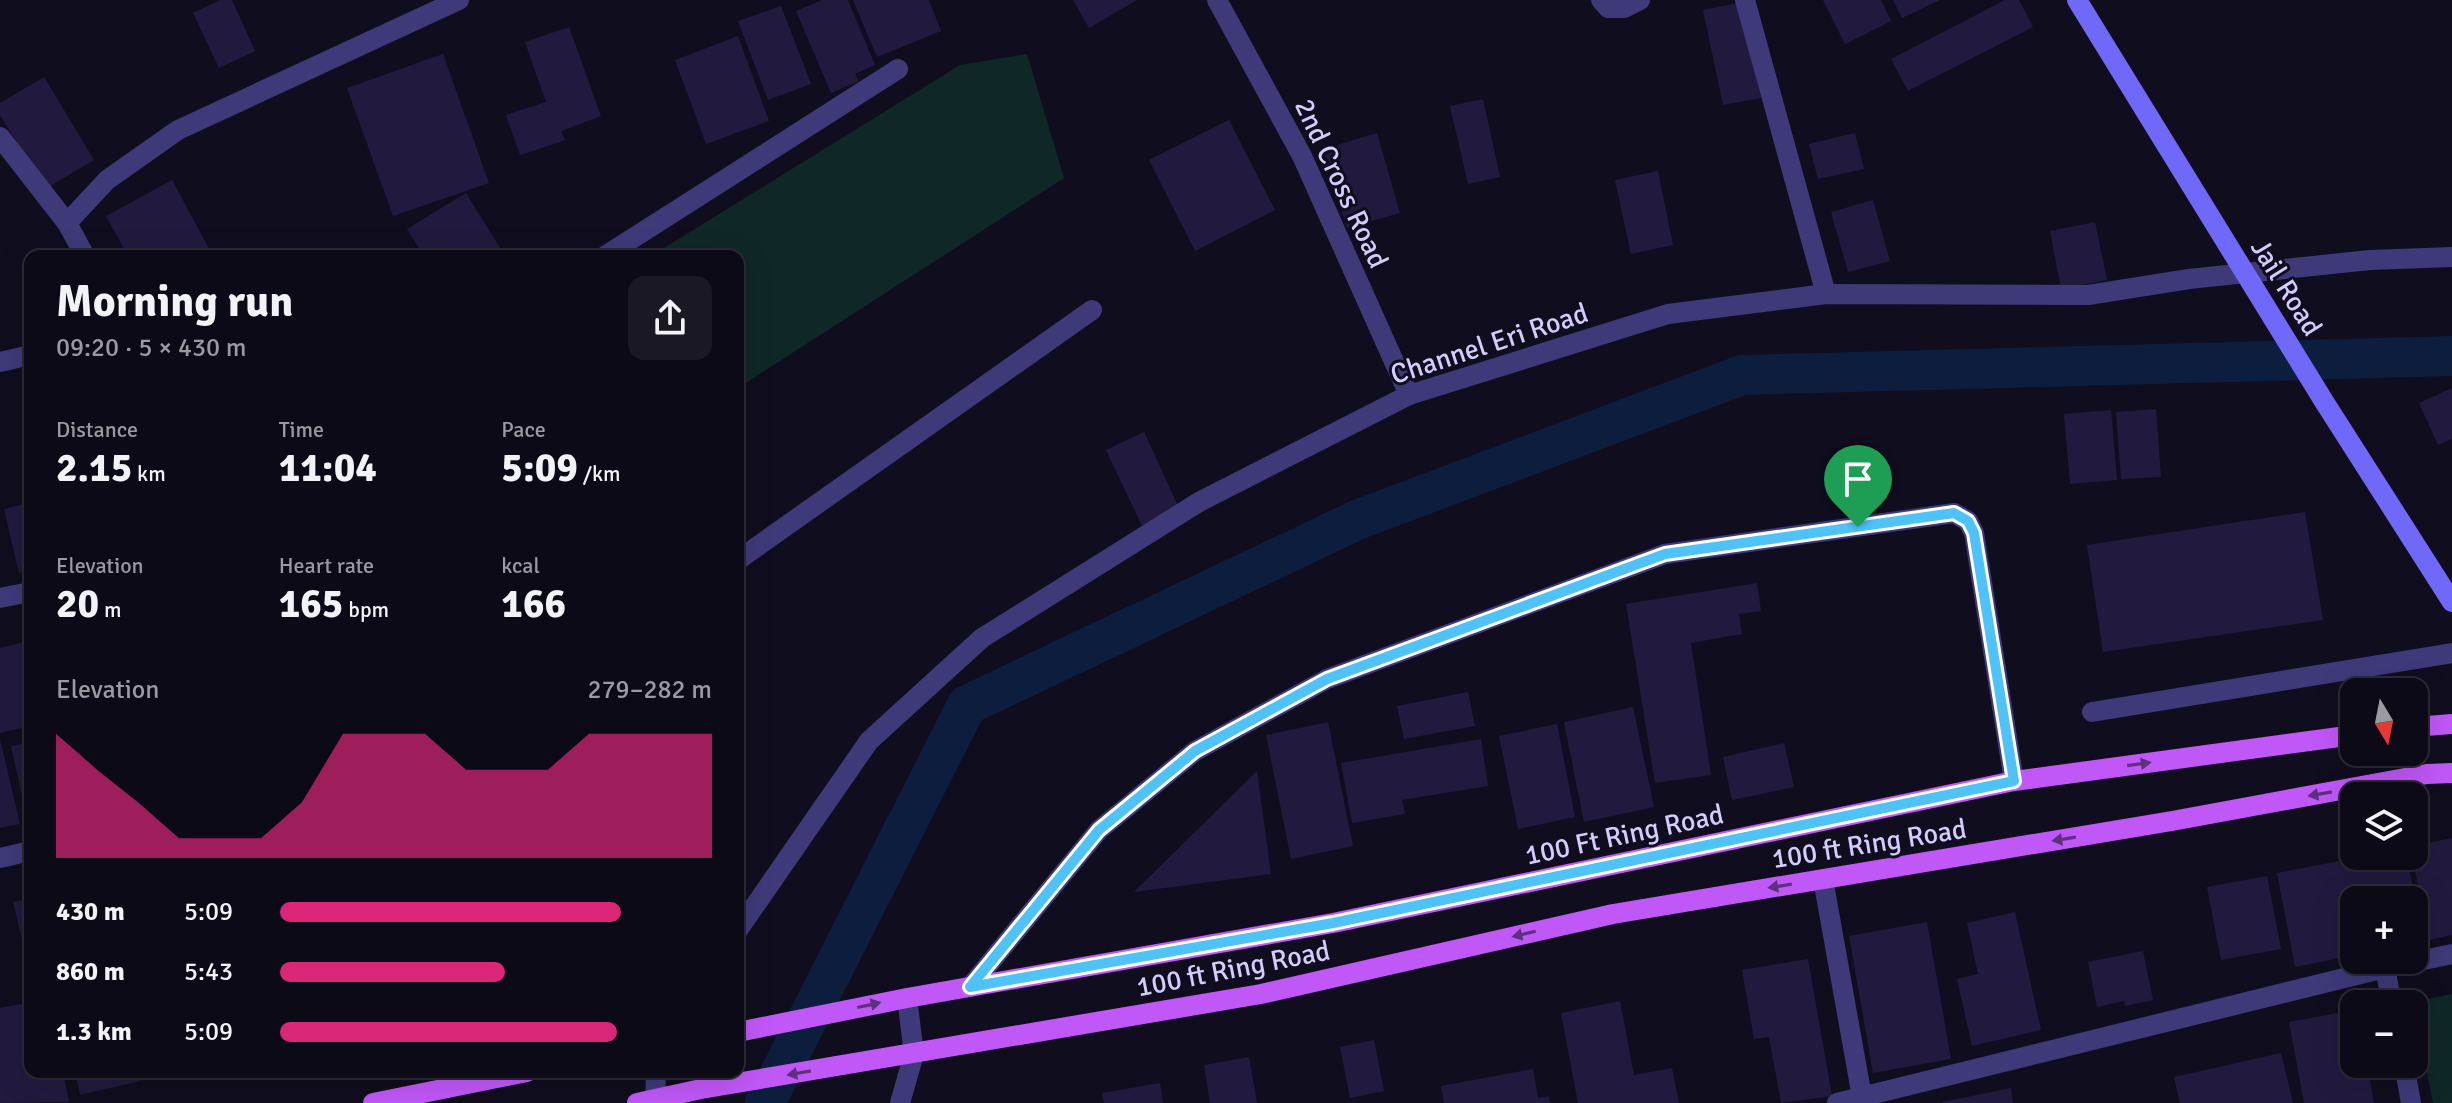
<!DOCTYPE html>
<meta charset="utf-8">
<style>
body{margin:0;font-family:Signika,sans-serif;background:#1a1823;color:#f1f3f6;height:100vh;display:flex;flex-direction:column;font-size:30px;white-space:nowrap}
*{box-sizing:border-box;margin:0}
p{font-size:26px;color:#9a9aa1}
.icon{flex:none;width:44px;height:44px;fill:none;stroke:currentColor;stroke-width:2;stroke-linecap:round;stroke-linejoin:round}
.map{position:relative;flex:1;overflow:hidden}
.panel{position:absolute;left:24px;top:250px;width:720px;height:828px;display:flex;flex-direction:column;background:#0c0a16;border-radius:16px;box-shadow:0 8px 32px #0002,0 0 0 2px #2c2b35}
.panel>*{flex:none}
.needle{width:52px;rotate:170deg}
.tools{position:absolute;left:2340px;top:678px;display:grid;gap:16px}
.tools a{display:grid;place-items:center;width:88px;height:88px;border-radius:16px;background:#0c0a16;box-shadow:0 8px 32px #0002,0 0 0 2px #2c2b35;font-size:40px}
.pin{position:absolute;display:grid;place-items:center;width:68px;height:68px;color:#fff;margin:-82px -34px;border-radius:50% 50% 50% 0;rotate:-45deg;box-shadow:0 0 8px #0007}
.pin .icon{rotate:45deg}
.round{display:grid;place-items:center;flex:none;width:84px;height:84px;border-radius:16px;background:#1a1823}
.headline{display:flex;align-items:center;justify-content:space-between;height:136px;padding:0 32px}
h1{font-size:44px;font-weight:700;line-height:60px}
.metrics{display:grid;grid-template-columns:repeat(3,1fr);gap:12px;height:136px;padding:8px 32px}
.metrics div{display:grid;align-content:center}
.metrics b{font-size:40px;font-weight:700}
.metrics small{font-size:22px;font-weight:400}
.metrics p{font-size:22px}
.chart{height:224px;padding:16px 32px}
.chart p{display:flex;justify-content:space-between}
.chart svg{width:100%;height:144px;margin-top:8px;fill:#db2777;opacity:.7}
ul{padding:0 32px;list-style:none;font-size:26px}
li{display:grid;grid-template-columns:128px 96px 1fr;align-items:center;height:60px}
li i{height:20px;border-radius:10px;background:#db2777}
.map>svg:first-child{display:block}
</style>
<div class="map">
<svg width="2452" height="1103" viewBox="0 0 2452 1103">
<rect width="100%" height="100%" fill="#100d1e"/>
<g fill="#102727">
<path d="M1027 54 1064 178 738 388V256H651L960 65Z"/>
<path d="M2452 994V1103H2433L2413 1002Z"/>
</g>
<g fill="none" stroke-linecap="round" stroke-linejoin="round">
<path stroke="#0d1d3d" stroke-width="40" d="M765 1103 967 705 1357 520 1742 375 2452 356"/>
</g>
<g fill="#221a3e">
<path d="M220 0H232L255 51 219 68 193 13Z"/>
<path d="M822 0H848L875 65 855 74 859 81 831 93 796 11Z"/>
<path d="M853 0H929L941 31 877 57Z"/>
<path d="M1073 0H1137L1089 28Z"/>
<path d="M1823 0H1881L1891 21 1845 44Z"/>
<path d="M1893 0H1940L1902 18Z"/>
<path d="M2005 0H2019L2033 27 1908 91 1891 59Z"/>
<path d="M1742 2 1761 98 1723 105 1703 10Z"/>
<path d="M781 6 811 84 768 100 738 21Z"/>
<path d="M569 27 601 116 561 131 565 140 520 155 506 115 546 102 525 42Z"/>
<path d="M738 36 769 121 706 144 675 60Z"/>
<path d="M443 54 489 183 393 216 347 88Z"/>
<path d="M44 77 94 160 45 189 0 115V103Z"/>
<path d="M1483 99 1500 177 1468 184 1450 106Z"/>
<path d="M1229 120 1275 210 1195 251 1149 160Z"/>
<path d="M1377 133 1400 213 1347 228 1324 149Z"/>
<path d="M1855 133 1864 169 1818 179 1809 144Z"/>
<path d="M1658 171 1673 245 1631 254 1615 180Z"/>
<path d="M172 180 213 256H128L106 216Z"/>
<path d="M466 193 505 256H424L407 229Z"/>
<path d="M1873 200 1890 261 1848 272 1831 212Z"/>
<path d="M2095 222 2107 280 2061 289 2050 231Z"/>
<path d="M2452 388V439L2438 445 2419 403Z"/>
<path d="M2156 409 2161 477 2121 479 2116 412Z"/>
<path d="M2111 410 2117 480 2070 484 2064 414Z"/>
<path d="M1144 432 1179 508 1142 526 1106 450Z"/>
<path d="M30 503V571L19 573 4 509Z"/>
<path d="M2305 512 2323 620 2103 652 2087 545Z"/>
<path d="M1757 583 1761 611 1739 614 1742 634 1691 643 1711 775 1655 783 1626 604Z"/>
<path d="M29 641 30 726 0 733V648Z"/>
<path d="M1468 692 1475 726 1404 739 1397 706Z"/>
<path d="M1633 707 1654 807 1584 822 1564 722Z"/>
<path d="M1328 722 1353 846 1291 859 1266 735Z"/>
<path d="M1557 724 1575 817 1518 829 1499 736Z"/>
<path d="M0 739 20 824 0 828Z"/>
<path d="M1481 739 1488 786 1402 800 1405 814 1352 823 1341 763Z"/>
<path d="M30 742V822L28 823 11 746Z"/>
<path d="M1784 743 1794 787 1732 800 1723 757Z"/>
<path d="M1257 771 1271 874 1134 892Z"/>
<path d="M2452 838V935L2429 940 2412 856 2414 846Z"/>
<path d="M2365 856H2407L2415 900H2354V955L2295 967 2277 873Z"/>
<path d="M2267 876 2281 949 2221 960 2207 887Z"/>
<path d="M30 898V969H29L13 902Z"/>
<path d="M2414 901 2423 941 2414 943Z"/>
<path d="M2015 912 2041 1030 1972 1046 1957 979 1978 974 1967 923Z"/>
<path d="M1927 922 1951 1059 1873 1073 1849 936Z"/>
<path d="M2143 951 2153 1000 2125 1006 2124 1001 2097 1007 2088 962Z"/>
<path d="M1808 959 1832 1096 1781 1103 1769 1037 1754 1039 1742 970Z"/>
<path d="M1620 1001 1634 1075 1672 1068 1679 1103H1578L1561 1013Z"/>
<path d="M26 1003 30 1026V1072H63L69 1102 0 1103V1008Z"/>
<path d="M2354 1010V1064H2367L2374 1103H2304L2289 1022Z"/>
<path d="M1374 1040 1384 1091 1350 1098 1340 1047Z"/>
<path d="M2281 1053 2293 1103H2180L2174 1077Z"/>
<path d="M1249 1057 1257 1103H1210L1204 1065Z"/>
<path d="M1533 1069 1538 1098 1549 1096 1550 1103H1444L1441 1086Z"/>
<path d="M75 1072H138L140 1081 80 1095Z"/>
<path d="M1160 1083 1163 1103H1104L1102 1093Z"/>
<path d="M2011 1088 2013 1103H1942V1102Z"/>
</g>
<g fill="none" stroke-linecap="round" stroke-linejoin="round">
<path stroke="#3e3a7a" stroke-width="20" d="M2092 712 2452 653"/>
<g stroke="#3e3a7a" stroke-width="20">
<path d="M1217 0 1302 156 1409 395"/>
<path d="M1601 0 1608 8H1624L1640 0"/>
<path d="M1745 0 1826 294"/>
<path d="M0 137 67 223 85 256"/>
<path d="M67 223 107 180 178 130 459 0"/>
<path d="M605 256 898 69"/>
<path d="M0 362 30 355"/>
<path d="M738 560 1092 310"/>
<path d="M0 598 30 592"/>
<path d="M0 858 30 851"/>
<path d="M1823 879 1862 1097"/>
<path d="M738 930 869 741 982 638 1199 502 1409 395 1668 314 1826 294 2088 295 2189 279 2370 260 2452 257"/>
<path d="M2385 968 2392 1004"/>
<path d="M970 987 1099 830 1195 751 1327 679 1665 554 1954 513 1968 521 1974 533 2014 781"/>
<path d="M2404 1064 2411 1103"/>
<path d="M655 1103 656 1072"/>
<path d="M900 1103 914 1054 907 998"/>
<path d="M1837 1103 2385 968 2452 954"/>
</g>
<path stroke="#7068f8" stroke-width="20" d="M2077 0 2325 403 2452 602"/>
<g stroke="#c058f7" stroke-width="20">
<path d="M2414 727 2452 724"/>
<path d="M738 1032 907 998 1333 923 2014 781 2354 735"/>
<path d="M373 1103 527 1072"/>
<path d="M637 1103 701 1089 1261 994 1613 914 2172 821 2427 774 2452 773"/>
</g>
</g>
<defs><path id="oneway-solid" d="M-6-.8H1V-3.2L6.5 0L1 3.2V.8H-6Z" transform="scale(2)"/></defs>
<g fill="#5f2f80">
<use href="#oneway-solid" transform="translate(2139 764) rotate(-8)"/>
<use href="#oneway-solid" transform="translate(2320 794) rotate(170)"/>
<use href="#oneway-solid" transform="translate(2064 839) rotate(171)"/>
<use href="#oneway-solid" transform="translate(1780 886) rotate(171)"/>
<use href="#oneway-solid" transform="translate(1524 934) rotate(167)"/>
<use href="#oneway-solid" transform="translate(869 1005) rotate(-12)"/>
<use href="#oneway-solid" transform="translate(799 1073) rotate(170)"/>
</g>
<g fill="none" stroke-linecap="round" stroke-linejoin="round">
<g stroke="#fff" stroke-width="16">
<path id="route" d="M1954 513 1968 521 1974 533 2014 781 1333 923 970 987 1099 830 1195 751 1327 679 1665 554Z"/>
</g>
<use href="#route" stroke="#4fc3f7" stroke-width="10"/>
</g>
<g text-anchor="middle" stroke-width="6" stroke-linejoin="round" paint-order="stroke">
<g font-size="28" fill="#d3ccfd" stroke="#100d1e">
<text transform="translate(1342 183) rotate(65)" y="10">2nd Cross Road</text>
<text transform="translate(2287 287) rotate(58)" y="10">Jail Road</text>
<text transform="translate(1489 343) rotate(-18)" y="10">Channel Eri Road</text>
<text transform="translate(1624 834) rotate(-12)" y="10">100 Ft Ring Road</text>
<text transform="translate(1869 843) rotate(-9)" y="10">100 ft Ring Road</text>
<text transform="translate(1233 968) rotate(-11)" y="10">100 ft Ring Road</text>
</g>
</g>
</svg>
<div class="tools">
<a><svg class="needle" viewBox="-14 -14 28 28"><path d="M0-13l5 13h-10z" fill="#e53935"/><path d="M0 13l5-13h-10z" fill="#9a9aa1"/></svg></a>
<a><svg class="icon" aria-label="layers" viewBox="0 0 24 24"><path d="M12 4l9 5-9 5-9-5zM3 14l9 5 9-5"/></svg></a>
<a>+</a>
<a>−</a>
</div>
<div class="pin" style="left:1858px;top:527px;background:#1e9e55"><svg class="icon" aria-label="arrive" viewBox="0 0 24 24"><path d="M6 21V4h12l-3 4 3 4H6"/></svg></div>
<section class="panel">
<div class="headline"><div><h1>Morning run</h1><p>09:20 · 5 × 430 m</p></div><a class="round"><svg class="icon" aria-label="share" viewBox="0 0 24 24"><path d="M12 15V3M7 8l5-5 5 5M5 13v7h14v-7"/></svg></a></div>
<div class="metrics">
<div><p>Distance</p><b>2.15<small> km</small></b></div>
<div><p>Time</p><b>11:04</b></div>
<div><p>Pace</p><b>5:09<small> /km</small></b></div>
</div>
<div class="metrics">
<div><p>Elevation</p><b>20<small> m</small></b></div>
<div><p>Heart rate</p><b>165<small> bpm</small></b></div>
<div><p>kcal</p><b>166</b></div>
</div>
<div class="chart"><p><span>Elevation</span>279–282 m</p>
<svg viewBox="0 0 160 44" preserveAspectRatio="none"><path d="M0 44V6L10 17L20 27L30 38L40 38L50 38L60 27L70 6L80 6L90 6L100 17L110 17L120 17L130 6L140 6L150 6L160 6V44z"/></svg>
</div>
<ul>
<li><b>430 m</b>5:09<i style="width:79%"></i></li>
<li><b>860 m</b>5:43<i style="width:52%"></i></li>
<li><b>1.3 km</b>5:09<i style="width:78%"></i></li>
</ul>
</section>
</div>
